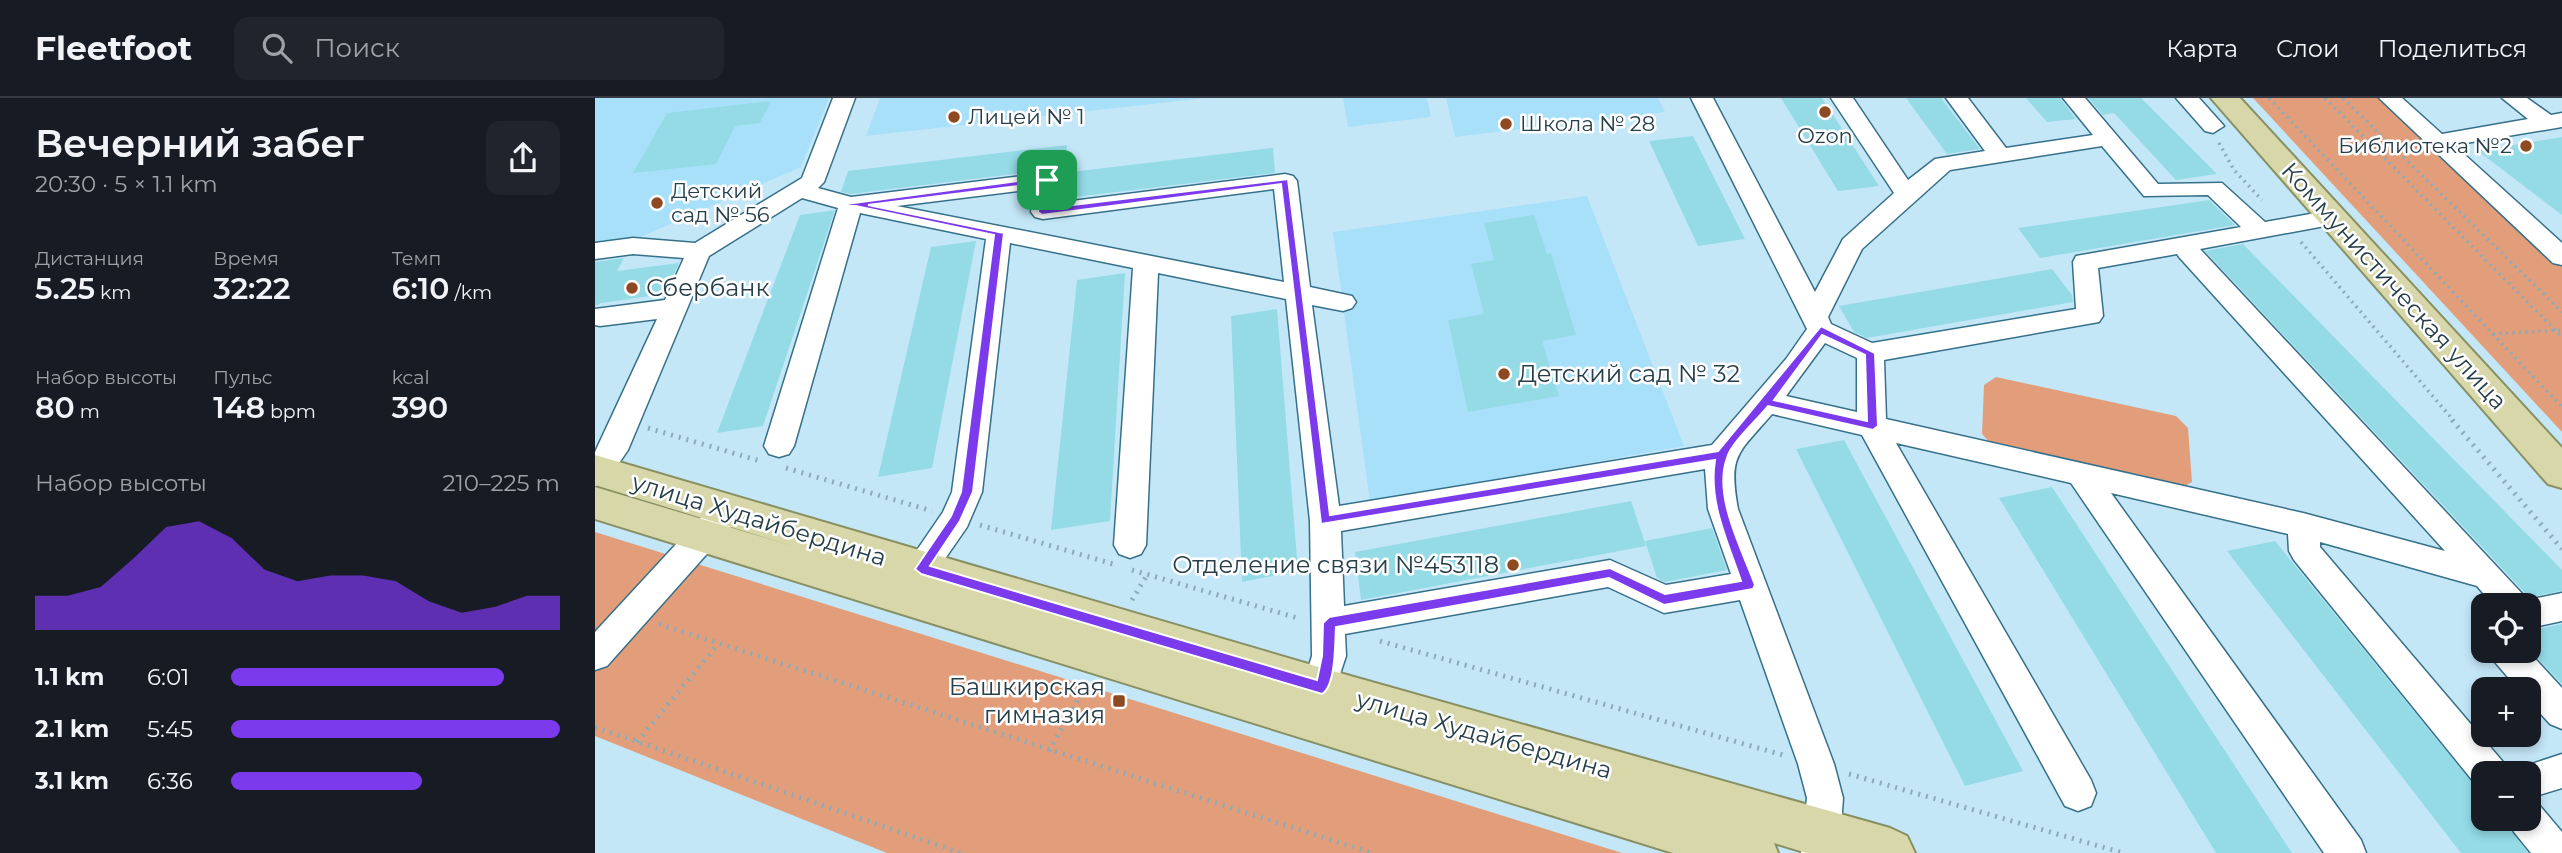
<!DOCTYPE html>
<html lang="ru">
<meta charset="utf-8">
<style>
body{margin:0;font-family:Montserrat,sans-serif;background:#20242c;color:#f1f3f6;height:100vh;display:flex;flex-direction:column;font-size:26px;white-space:nowrap}
*{box-sizing:border-box;margin:0}
p{font-size:23px;color:#9ea1a6}
.icon{flex:none;width:38px;height:38px;fill:none;stroke:currentColor;stroke-width:2;stroke-linecap:round;stroke-linejoin:round}
.map{position:relative;flex:1;overflow:hidden}
.side{display:flex;flex-direction:column;background:#171b24;width:595px}
.side>*{flex:none}
.controls{position:absolute;left:1876px;top:495px;display:grid;gap:14px}
.controls a{display:grid;place-items:center;width:70px;height:70px;border-radius:14px;background:#171b24;box-shadow:0 4px 10px #0003;font-size:35px}
.pin{position:absolute;display:grid;place-items:center;width:60px;height:60px;color:#fff;margin:-30px;border-radius:14px;box-shadow:0 4px 10px #0006}
.round{display:grid;place-items:center;flex:none;width:74px;height:74px;border-radius:14px;background:#20242c}
.headline{display:flex;align-items:center;justify-content:space-between;height:119px;padding:0 35px}
h1{font-size:38px;font-weight:600;line-height:52px}
.figures{display:grid;grid-template-columns:repeat(3,1fr);gap:10px;height:119px;padding:7px 35px}
.figures div{display:grid;align-content:center}
.figures b{font-size:30px;font-weight:600}
.figures small{font-size:19px;font-weight:400}
.figures p{font-size:19px}
.chart{height:196px;padding:14px 35px}
.chart p{display:flex;justify-content:space-between}
.chart svg{width:100%;height:126px;margin-top:7px;fill:#7c3aed;opacity:.7}
ul{padding:0 35px;list-style:none;font-size:23px}
li{display:grid;grid-template-columns:112px 84px 1fr;align-items:center;height:52px}
li i{height:18px;border-radius:9px;background:#7c3aed}
header{display:flex;align-items:center;gap:42px;box-sizing:border-box;height:98px;padding:0 35px;background:#171b24;border-bottom:2px solid #363941}
header strong{font-size:33px}
nav{display:flex;gap:38px;margin-inline-start:auto;font-size:24px}
.search{width:490px;height:63px;background:#20242c;display:flex;align-items:center;gap:18px;box-sizing:border-box;padding:0 24px;border-radius:14px;color:#9ea1a6;font-size:26px}
main{display:flex;flex:1;min-height:0}
.map>svg:first-child{display:block}
</style>
<header>
<strong>Fleetfoot</strong>
<div class="search"><svg class="icon" aria-label="search" viewBox="0 0 24 24"><circle cx="10" cy="10" r="6"/><path d="M15 15l6 6"/></svg>Поиск</div>
<nav><a>Карта</a><a>Слои</a><a>Поделиться</a></nav>
</header>
<main>
<section class="side">
<div class="headline"><div><h1>Вечерний забег</h1><p>20:30 · 5 × 1.1 km</p></div><a class="round"><svg class="icon" aria-label="share" viewBox="0 0 24 24"><path d="M12 15V3M7 8l5-5 5 5M5 13v7h14v-7"/></svg></a></div>
<div class="figures">
<div><p>Дистанция</p><b>5.25<small> km</small></b></div>
<div><p>Время</p><b>32:22</b></div>
<div><p>Темп</p><b>6:10<small> /km</small></b></div>
</div>
<div class="figures">
<div><p>Набор высоты</p><b>80<small> m</small></b></div>
<div><p>Пульс</p><b>148<small> bpm</small></b></div>
<div><p>kcal</p><b>390</b></div>
</div>
<div class="chart"><p><span>Набор высоты</span>210–225 m</p>
<svg viewBox="0 0 160 44" preserveAspectRatio="none"><path d="M0 44V32L10 32L20 29L30 19L40 8L50 6L60 12L70 23L80 27L90 25L100 25L110 27L120 34L130 38L140 36L150 32L160 32V44z"/></svg>
</div>
<ul>
<li><b>1.1 km</b>6:01<i style="width:83%"></i></li>
<li><b>2.1 km</b>5:45<i style="width:100%"></i></li>
<li><b>3.1 km</b>6:36<i style="width:58%"></i></li>
</ul>
</section>
<div class="map">
<svg width="1967" height="755" viewBox="0 0 1967 755">
<rect width="100%" height="100%" fill="#c4e7f8"/>
<g fill="#a9e0f9">
<path d="M0 0H234L206 69 41 141 0 147Z"/>
<path d="M285 0H610L271 38Z"/>
<path d="M748 0H832L836 19 753 29Z"/>
<path d="M851 0H1063L1070 14 860 39Z"/>
<path d="M992 98 1089 348 775 404 738 134Z"/>
</g>
<g fill="#e29e7a">
<path d="M1658 0H1790L1967 164V334Z"/>
<path d="M1401 279 1581 318 1593 330 1597 384 1584 391 1397 347 1387 336 1389 287Z"/>
<path d="M0 434 1027 755H292L0 638Z"/>
</g>
<g fill="#94dbe6">
<path d="M1186 0H1227L1284 88 1243 93Z"/>
<path d="M1311 0H1346L1385 51 1352 56Z"/>
<path d="M1431 0H1465L1481 21 1452 24Z"/>
<path d="M1493 0H1546L1622 76 1581 82 1519 15 1508 17Z"/>
<path d="M176 3 165 25 140 28 121 66 38 75 72 15Z"/>
<path d="M1098 38 1150 141 1103 148 1054 43Z"/>
<path d="M1967 39V117L1883 53Z"/>
<path d="M472 47 469 70 256 96 246 94 253 73Z"/>
<path d="M678 50 680 75 464 101 468 75Z"/>
<path d="M1614 102 1640 127 1445 160 1423 130Z"/>
<path d="M240 112 168 328 122 335 205 117Z"/>
<path d="M939 117 952 156 956 155 981 237 947 243 964 298 873 314 853 222 889 216 876 166 899 162 889 125Z"/>
<path d="M381 143 337 370 283 379 336 149Z"/>
<path d="M1648 146 1967 472V493L1934 499 1610 153Z"/>
<path d="M29 160 22 173 84 165 70 196 6 205 0 208V164Z"/>
<path d="M1457 171 1477 197 1478 204 1272 240 1259 234 1244 208Z"/>
<path d="M530 175 515 423 456 432 482 182Z"/>
<path d="M682 211 703 473 647 484 636 218Z"/>
<path d="M1249 342 1428 673 1370 688 1201 351Z"/>
<path d="M1457 389 1697 755H1621L1404 400Z"/>
<path d="M1036 403 1051 448 766 502 760 454Z"/>
<path d="M1117 430 1132 472 1070 484 1062 480 1050 443Z"/>
<path d="M1680 443 1888 698V721H1907L1933 755H1866L1632 453Z"/>
<path d="M1967 526V586L1934 551V533Z"/>
</g>
<g fill="none" stroke-linecap="round" stroke-linejoin="round">
<g stroke="#367089" stroke-width="3">
<g id="minor">
<path d="M238 0H260L229 84 223 90 256 99 452 75 460 77 464 82 461 105 690 76 698 78 702 83 715 189 757 198 761 204 757 210 748 213 717 207 744 408 1117 347 1191 261 1212 231 1096 0H1118L1220 194 1248 141 1299 95 1236 0H1258L1313 82 1340 61 1390 53 1351 0H1373L1411 50 1498 37 1468 0H1490L1563 86 1627 85 1670 124 1738 112 1746 115 1750 120 1746 125 1605 151 1933 502 1967 495V523L1934 530V508H1899L1882 488 1725 444V449L1908 664 1913 676H1888V691L1882 688 1699 462 1694 453 1693 436 1516 395 1766 742 1771 755H1729L1476 385 1301 345 1496 682 1501 695 1496 708 1483 713 1470 708 1267 337 1177 316C1143 356 1133 356 1143 411L1239 666 1248 700 1244 755H1206L1212 700 1203 666 1145 502 1069 515 1013 489 750 536 751 558 731 618 719 623 707 618 702 607 717 558 715 423 691 201 563 175 551 447 546 456 535 460 524 456 519 447 538 170 415 145 387 394 372 429 325 497 314 501 303 497 298 487 348 414 357 394 391 141 265 115 199 348 194 356 184 359 174 356 169 348 243 110 207 100 114 158 33 352 11 384 0 388V354L62 221 5 228 0 227V211L70 202 89 160 38 156 0 161V145L38 140 100 145 207 80ZM1507 48 1549 98 1613 97 1646 129 1481 158 1478 164 1481 211 1277 245 1236 226 1233 219 1267 151 1355 72ZM439 91 436 114 440 119 448 121 679 91 689 184 302 108ZM1582 156 1584 159 1850 453 1708 415 1291 321 1289 262 1504 224 1508 218 1503 170ZM1230 245 1262 260V314L1191 298ZM1110 371 1113 411 1136 476 1071 487 1015 462 749 508 746 433Z"/>
<path d="M1581 0H1604L1629 28 1618 35 1610 33Z"/>
<path d="M1784 0H1807L1847 36 1933 21 1907 0H1932L1956 17 1967 15V29L1859 47 1967 145V167L1958 165Z"/>
<path d="M132 400 143 403 147 412 143 421 12 568 0 572V534L121 403Z"/>
<path d="M1894 553H1933L1967 590V631L1955 626 1934 603V592H1924L1899 563Z"/>
<path d="M1967 656V690L1934 700V676H1919L1921 671Z"/>
<path d="M1934 703 1945 708 1967 734V755H1936L1919 734 1913 721H1934Z"/>
</g>
</g>
<g stroke="#889063" stroke-width="4">
<g id="major">
<path d="M1616 0H1645L1967 350V390L1953 386Z"/>
<path d="M0 357 727 570 1295 730 1312 738 1320 755H1212L1179 745 1183 755H1078L0 421V389L201 449 0 387Z"/>
</g>
</g>
<g stroke="#8babb9" stroke-width="3.5" stroke-dasharray="2 4.5" stroke-linecap="butt">
<path d="M1674 0 1967 309"/>
<path d="M1730 0 1967 239"/>
<path d="M1748 0 1967 214"/>
<path d="M1624 45 1639 72 1667 102"/>
<path d="M1706 144 1859 323"/>
<path d="M1898 236 1967 232"/>
</g>
<g stroke="#8babb9" stroke-width="5" stroke-dasharray="2 6" stroke-linecap="butt">
<path d="M1857 322 1967 451"/>
<path d="M53 330 165 363"/>
<path d="M191 370 337 413"/>
<path d="M385 427 518 466"/>
<path d="M537 472 706 521"/>
<path d="M537 502 552 477"/>
<path d="M64 526 777 755"/>
<path d="M785 543 1188 657"/>
<path d="M0 629 366 755"/>
<path d="M42 644 123 546"/>
<path d="M454 653 492 585"/>
<path d="M1254 676 1528 755"/>
</g>
<use href="#minor" fill="#fff" fill-rule="evenodd"/>
<use href="#major" fill="#d7d7a9" fill-rule="evenodd"/>
</g>
<path fill="#7c3aed" stroke="#fff" stroke-width="2" fill-rule="evenodd" d="M452 79 456 82 452 110 693 81 735 417 1123 353 1226 228 1280 255 1283 328 1278 332 1173 308C1163 321 1136 345 1132 360 1118 398 1147 451 1160 487L1158 491 1069 507 1014 480 741 529C740 545 741 588 727 596L326 476 320 471 356 418 366 394 399 137 251 106ZM447 85 443 114 447 117 686 86 726 426 1120 362C1113 404 1133 444 1146 483L1070 496 1015 470 734 519 728 525 727 558 722 582 335 468 365 423 378 394 409 135 273 107ZM1227 237 1270 257 1272 323 1179 302Z"/>
<g fill="#8e4920" stroke="#fff" stroke-width="2.5">
<circle cx="1230" cy="14" r="7"/>
<circle cx="359" cy="19" r="7"/>
<circle cx="911" cy="26" r="7"/>
<circle cx="1931" cy="48" r="7"/>
<circle cx="62" cy="105" r="7"/>
<circle cx="37" cy="190" r="7"/>
<circle cx="909" cy="276" r="7"/>
<circle cx="918" cy="467" r="7"/>
<rect x="517" y="596" width="14" height="14" rx="3.5"/>
</g>
<g text-anchor="middle" stroke-width="5" stroke-linejoin="round" paint-order="stroke">
<g font-size="21" fill="#263f4a" stroke="#fff" text-anchor="start">
<text x="373" y="26">Лицей № 1</text>
<text x="925" y="33">Школа № 28</text>
<text x="1230" y="45" text-anchor="middle">Ozon</text>
<text x="1917" y="55" text-anchor="end">Библиотека №2</text>
<text x="76" y="100">Детский<tspan x="76" dy="24">сад № 56</tspan></text>
</g>
<g font-size="24" fill="#263f4a" stroke="#fff">
<text transform="translate(1799 188) rotate(48)" y="8">Коммунистическая улица</text>
<text transform="translate(164 422) rotate(17)" y="8">улица Худайбердина</text>
<text transform="translate(889 637) rotate(16)" y="8">улица Худайбердина</text>
</g>
<g font-size="24" fill="#263f4a" stroke="#fff" text-anchor="start">
<text x="51" y="198">Сбербанк</text>
<text x="923" y="284">Детский сад № 32</text>
<text x="904" y="475" text-anchor="end">Отделение связи №453118</text>
<text x="510" y="597" text-anchor="end">Башкирская<tspan x="510" dy="28">гимназия</tspan></text>
</g>
</g>
</svg>
<div class="controls">
<a><svg class="icon" aria-label="locate" viewBox="0 0 24 24"><circle cx="12" cy="12" r="6"/><path d="M12 2v4M12 18v4M2 12h4M18 12h4"/></svg></a>
<a>+</a>
<a>−</a>
</div>
<div class="pin" style="left:452px;top:82px;background:#1e9e55"><svg class="icon" aria-label="arrive" viewBox="0 0 24 24"><path d="M6 21V4h12l-3 4 3 4H6"/></svg></div>
</div>
</main>
